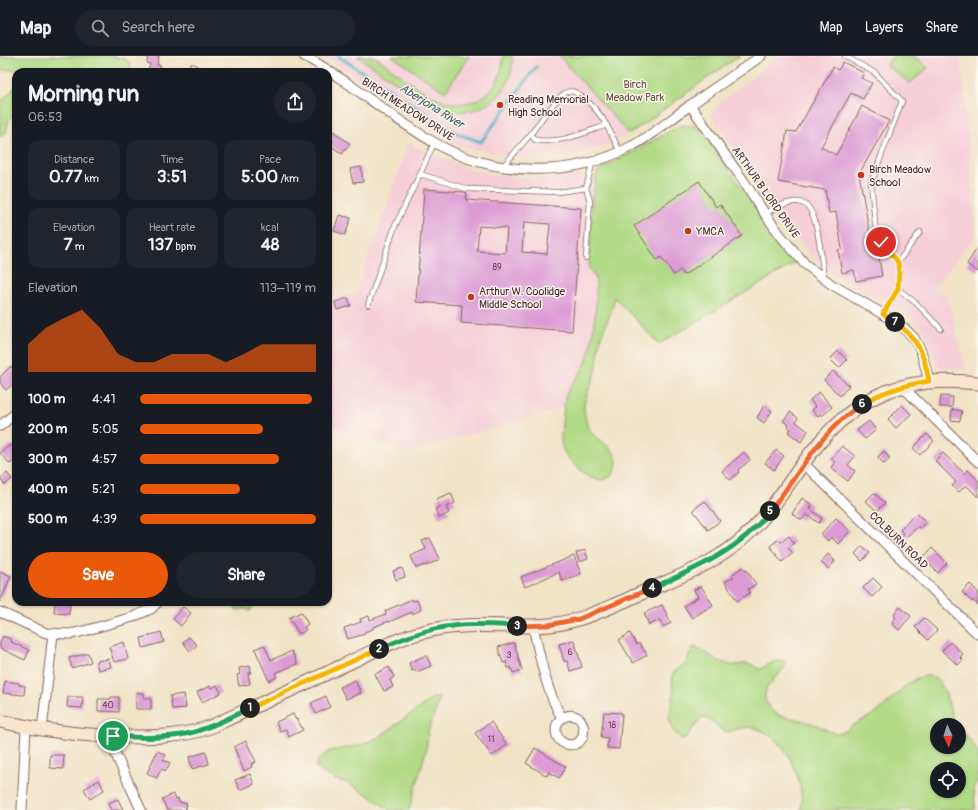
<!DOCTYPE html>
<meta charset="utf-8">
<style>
body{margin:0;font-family:Pangolin,sans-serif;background:#20242c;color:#f1f3f6;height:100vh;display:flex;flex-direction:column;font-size:15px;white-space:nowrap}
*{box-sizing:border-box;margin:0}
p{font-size:13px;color:#9ea1a6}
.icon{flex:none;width:22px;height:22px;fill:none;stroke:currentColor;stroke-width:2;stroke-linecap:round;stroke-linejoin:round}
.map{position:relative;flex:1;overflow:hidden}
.sheet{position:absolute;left:12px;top:12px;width:320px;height:538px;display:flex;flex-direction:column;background:#171b24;border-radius:12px;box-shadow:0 1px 3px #0004}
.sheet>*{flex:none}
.needle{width:26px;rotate:176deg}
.tools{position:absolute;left:930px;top:662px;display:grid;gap:8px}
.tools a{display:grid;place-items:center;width:36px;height:36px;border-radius:50%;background:#171b24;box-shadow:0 1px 3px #0004;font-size:20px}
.pin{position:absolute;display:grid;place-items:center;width:34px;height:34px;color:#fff;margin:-17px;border:2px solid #fff;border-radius:50%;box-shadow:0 1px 4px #0007}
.km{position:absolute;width:20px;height:20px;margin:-10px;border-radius:50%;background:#222;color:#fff;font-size:11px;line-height:20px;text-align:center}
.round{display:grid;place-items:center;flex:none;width:42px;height:42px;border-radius:21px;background:#20242c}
.overview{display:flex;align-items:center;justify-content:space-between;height:68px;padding:0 16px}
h1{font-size:22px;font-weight:800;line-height:30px}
.stats{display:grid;grid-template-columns:repeat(3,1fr);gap:6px;height:68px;padding:4px 16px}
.stats div{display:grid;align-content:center;border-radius:10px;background:#20242c;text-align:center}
.stats b{font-size:17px;font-weight:800}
.stats small{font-size:11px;font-weight:400}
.stats p{font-size:11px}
.chart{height:112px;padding:8px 16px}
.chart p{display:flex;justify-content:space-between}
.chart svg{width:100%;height:72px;margin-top:4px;fill:#ea580c;opacity:.7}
.action{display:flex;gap:8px;margin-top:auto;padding:8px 16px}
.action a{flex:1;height:46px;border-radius:24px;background:#ea580c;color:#fff;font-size:16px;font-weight:800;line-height:46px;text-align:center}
.action a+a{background:#20242c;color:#f1f3f6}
ul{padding:0 16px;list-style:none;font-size:13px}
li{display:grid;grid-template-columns:64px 48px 1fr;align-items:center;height:30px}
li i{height:10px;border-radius:5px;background:#ea580c}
header{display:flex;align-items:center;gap:24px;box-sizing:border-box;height:56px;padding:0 20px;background:#171b24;border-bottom:1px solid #363941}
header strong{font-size:19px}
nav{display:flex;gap:22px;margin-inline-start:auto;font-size:14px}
.search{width:280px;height:36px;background:#20242c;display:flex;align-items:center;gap:10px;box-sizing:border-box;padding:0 14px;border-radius:22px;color:#9ea1a6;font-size:15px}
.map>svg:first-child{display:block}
</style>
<header>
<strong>Map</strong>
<div class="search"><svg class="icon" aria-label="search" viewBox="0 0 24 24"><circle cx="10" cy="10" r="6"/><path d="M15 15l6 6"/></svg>Search here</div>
<nav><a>Map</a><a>Layers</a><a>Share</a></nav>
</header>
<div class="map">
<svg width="978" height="754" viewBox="0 0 978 754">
<rect width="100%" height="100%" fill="#fbf7ec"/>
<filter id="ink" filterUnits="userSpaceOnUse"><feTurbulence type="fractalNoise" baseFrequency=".025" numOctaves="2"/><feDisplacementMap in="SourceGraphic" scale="8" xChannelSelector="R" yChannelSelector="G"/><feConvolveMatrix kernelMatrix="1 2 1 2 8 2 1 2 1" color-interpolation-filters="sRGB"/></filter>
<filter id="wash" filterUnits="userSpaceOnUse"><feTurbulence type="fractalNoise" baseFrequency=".012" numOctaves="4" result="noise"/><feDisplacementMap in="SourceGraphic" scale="16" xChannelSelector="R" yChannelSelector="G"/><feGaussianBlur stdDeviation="0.9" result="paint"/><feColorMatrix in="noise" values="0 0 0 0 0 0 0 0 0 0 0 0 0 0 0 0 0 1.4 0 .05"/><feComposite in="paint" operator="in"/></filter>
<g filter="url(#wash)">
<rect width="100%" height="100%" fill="#f0e3c6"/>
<g fill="#f6cfd8">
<path d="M325 0H559L629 78 599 91 574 98 557 100 528 101 512 100 471 92 457 88 421 67Z"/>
<path d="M779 0H961L976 179 934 231 947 241 966 313 942 312 936 307 925 276 908 259 829 217 813 202 795 180 711 59 721 46Z"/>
<path d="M409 87 427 96 468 113 496 119 543 123 579 119 606 143 597 294 561 352 410 396 328 372V244L355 238Z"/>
</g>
<g fill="#b0da85" stroke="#7d7c58" fill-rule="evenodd">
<path d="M0 0H113L127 4 130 8V16H20L19 14H0Z"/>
<path d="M357 0C362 0 368 0 372 0 378 1 385 8 390 12 417 30 450 62 484 40 497 30 503 16 503 0H512C516 47 465 69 427 47Z"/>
<path d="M392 0H469L445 36Z"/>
<path d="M559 0H740C702 24 666 53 629 78Z"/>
<path d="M893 0H914L928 12 910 27 886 9Z"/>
<path d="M16 31V57L9 63 6 77 0 81V47L14 32Z"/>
<path d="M681 69 694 70 703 77 795 207 659 288 614 241C614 255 605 267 601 281 597 293 599 306 595 319 591 329 583 344 584 354 585 359 586 367 588 372 596 385 624 394 615 414 608 430 591 423 582 415 557 394 560 388 563 359 564 351 564 342 568 335 573 325 583 316 587 304 593 286 594 267 596 248 596 241 597 226 595 220 594 218 591 215 589 213L592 142 597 116Z"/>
<path d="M230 546H256L250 555 245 553 236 554Z"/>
<path d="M693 591C705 594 714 604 727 608 735 611 741 607 748 608 752 608 756 612 760 613L775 605H784L786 607C781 622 758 630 767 648 772 659 784 661 795 663 800 664 805 665 810 667 820 669 831 679 841 677 846 676 848 672 852 670 860 665 870 661 878 655 893 645 910 618 930 620 945 621 950 657 955 669H937V691H959V673L972 686 978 696V723L974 732 975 754H841L838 752 837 754H801C805 723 784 675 749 671 741 671 733 675 725 676L719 672 713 666 703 661 700 663 686 682 681 683 673 674 669 662 674 635 672 630 673 617 686 607ZM937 713H959V735H937Z"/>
<path d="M433 642H440L428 676 426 694 414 738 409 754H389L371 741 348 727 336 724 320 715 316 711 317 706 322 700 330 695 361 689 379 681Z"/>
</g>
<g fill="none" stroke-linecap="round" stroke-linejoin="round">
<path stroke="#49b5c5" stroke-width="3" d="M338 0 456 77 481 86 536 11"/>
</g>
<g id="blocks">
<g fill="#dc9bd5" fill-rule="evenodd">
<path d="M148 0H159L157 9 161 10 159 16H148L150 8 147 7Z"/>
<path d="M843 6 864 17 861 22 872 27 863 43 851 37 821 91 836 99 862 50 889 65 859 118 872 190 877 189 882 220 856 225 854 214 842 217 838 194 842 193 836 156 829 157 825 134 778 126 787 75 796 76 833 11 838 14Z"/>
<path d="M333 75 350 88 342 98 330 89 333 84 329 81Z"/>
<path d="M361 111 363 126 353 127 350 113Z"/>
<path d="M699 125 716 151 720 148 742 180 684 219 680 214 674 219 661 201 657 204 634 170Z"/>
<path d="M424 133 464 136 467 137 466 144 581 152 572 275 461 267 462 249 416 246ZM524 166 550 168 547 198 522 196ZM479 170 507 172 505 197 477 195Z"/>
<path d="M339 159 351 162 345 179 334 175Z"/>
<path d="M978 191V216L967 208Z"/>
<path d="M348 242 351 250 337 254 335 246Z"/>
<path d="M838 295 847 304 839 312 830 303Z"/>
<path d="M11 310 16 316V325L6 334 0 327V321Z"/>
<path d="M833 315 849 330 840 340 824 324Z"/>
<path d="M819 336 832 351 822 360 821 358 818 360 812 354 816 351 810 344Z"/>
<path d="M941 340 953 341 952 351H940Z"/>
<path d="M764 349 772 355 764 367 757 362Z"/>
<path d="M902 349 911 358 896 372 888 363Z"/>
<path d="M952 353 962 355 960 365 951 364Z"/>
<path d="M790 356 798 362 796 366 808 375 801 386 788 376 791 373 788 370 789 369 783 365Z"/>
<path d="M869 365 876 374 865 383 857 374Z"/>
<path d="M927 378 934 385 920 399 913 392Z"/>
<path d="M11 388 16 394V397L13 400 16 403 10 408 0 397Z"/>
<path d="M842 390 855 400 848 409 855 415 848 425 831 412 835 406 831 403Z"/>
<path d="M776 394 784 400 774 414 765 407Z"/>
<path d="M884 395 890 403 884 408 878 401Z"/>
<path d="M744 396 750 404 738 414 739 416 730 424 722 415Z"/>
<path d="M943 397 965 418 968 414 978 424V441L966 429 959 436 952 430 956 426 935 405Z"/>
<path d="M7 417 12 423 5 429 0 423Z"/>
<path d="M451 437 455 447 446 451 449 457 439 462 435 453 440 451 436 443Z"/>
<path d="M874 437 885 447 877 455 866 445Z"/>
<path d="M802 442 812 449 810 453 822 462 819 467 806 458 802 464 792 458Z"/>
<path d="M705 445 720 465 708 474 693 454Z"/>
<path d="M916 457 926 466 920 472 918 471 906 481 900 474Z"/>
<path d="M836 462 850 475 838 488 831 481 828 485 821 478Z"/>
<path d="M789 480 794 487 788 492 793 497 782 506 770 490 779 483 781 486Z"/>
<path d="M430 482 440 503 426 510V509L416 512 411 500 426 493 422 485Z"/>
<path d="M862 490 870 497 862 505 855 498Z"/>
<path d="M932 492 947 507 938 517 923 502Z"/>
<path d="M585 494 588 503 579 506 576 497Z"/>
<path d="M828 498 835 505 828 513 821 506Z"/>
<path d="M574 500 581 518 562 525 559 516 525 531 521 521Z"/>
<path d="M743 511 745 514 746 513 756 528 748 533 750 537 737 545 725 526 734 521 732 519Z"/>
<path d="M402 512 405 521 396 524 393 515Z"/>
<path d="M0 515 11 520 0 546Z"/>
<path d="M873 522 882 531 872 541 863 532Z"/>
<path d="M970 528 978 536V549L973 544 972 546 962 536Z"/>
<path d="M701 530 713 549 692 562 684 550 698 541 694 534Z"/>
<path d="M412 543 413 545 417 544 421 554 412 558V556L389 566V565L373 571V573L364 576 365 578 348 583 344 572 361 566 360 563 369 560 370 564 386 558 385 555Z"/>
<path d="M55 546H68V547L70 548 69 558 54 557Z"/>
<path d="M662 549 671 567 663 571 660 564 649 569 644 557Z"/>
<path d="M183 551 191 557 181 570 173 563Z"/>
<path d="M900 551 911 560 899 574 892 568 894 567 892 566 896 561 894 559Z"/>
<path d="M301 556 308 568 304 571 306 574 299 578 289 562Z"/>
<path d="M924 562 937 574 928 584 915 571Z"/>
<path d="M161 576 164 586 143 592 141 582Z"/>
<path d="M630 577 637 589 639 587 647 599 633 607 619 584Z"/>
<path d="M3 580 12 584 11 586 29 594 25 604 0 592V586Z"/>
<path d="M189 581 197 589 190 595 183 586Z"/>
<path d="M574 584 582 611 570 615 567 605H564L559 588Z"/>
<path d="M124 586 128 603 114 606 109 591Z"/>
<path d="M950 586 963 598 960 601 963 604 958 609 942 595Z"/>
<path d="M513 587H514L522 614 513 617 511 611 508 612 506 606 503 607 498 591Z"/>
<path d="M264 589 271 604 292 595 297 608 275 617 277 621 269 625 255 593Z"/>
<path d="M88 597 91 606 72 612 69 602Z"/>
<path d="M426 599 431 610 416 616 415 614 412 615 409 607Z"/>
<path d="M109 603 111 611 98 614 96 605Z"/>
<path d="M250 610 251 617H248L250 628 239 630 237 619 240 618 239 612Z"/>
<path d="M389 611 394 621 390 624 393 631 384 635 375 618Z"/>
<path d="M355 624 361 637 346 643 340 631Z"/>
<path d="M5 625 19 627V629L25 630 24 639 3 637Z"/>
<path d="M217 629 221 637 202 646 197 636 210 630 211 632Z"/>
<path d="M136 637H144V642H151V653H136Z"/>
<path d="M184 638 186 652 172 653 170 640Z"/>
<path d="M326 640 330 651 316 658 311 647Z"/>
<path d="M68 641H83L82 652 67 651Z"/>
<path d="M111 641H119V656L98 655V643H111Z"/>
<path d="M604 656 622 657 619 693 607 692 608 682 601 681Z"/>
<path d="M293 658 296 664 297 663 303 674 289 681 286 673 280 675 276 666Z"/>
<path d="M491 666 507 689 492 700 475 677Z"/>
<path d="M246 685 256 706 251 708 252 711 244 715 234 691Z"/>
<path d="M535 692 566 711 559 722 549 716 547 720 526 707Z"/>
<path d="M157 695 166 699 163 704 170 707 166 715 161 713 157 722 147 717Z"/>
<path d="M206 696 209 708 192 713 189 701Z"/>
<path d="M50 699H64L63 713 50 712Z"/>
<path d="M250 718 254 728 240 734 235 724Z"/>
<path d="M99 724 104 734 90 743 84 733Z"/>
<path d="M173 738 176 743 178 742 179 746 187 748 185 754H167L162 743Z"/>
<path d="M118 743 123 754H111L108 747Z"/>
</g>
</g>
</g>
<g filter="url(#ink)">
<use href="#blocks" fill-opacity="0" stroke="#846461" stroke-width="1"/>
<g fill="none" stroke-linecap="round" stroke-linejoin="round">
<g stroke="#846461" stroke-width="6">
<g id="lane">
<path d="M845 0 875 17 902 45 871 127 876 176 881 186 898 206"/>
<path d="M607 69C584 77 560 88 535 84L531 78C538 68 557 40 567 36 573 34 577 37 581 40 601 54 610 75 620 96"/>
<path d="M434 87 420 118 467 133 558 136 586 132 593 105"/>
<path d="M503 110 531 78"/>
<path d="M586 132 590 145 586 202"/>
<path d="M765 158C773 153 782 147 793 146 798 145 805 147 809 152 819 165 821 204 824 221"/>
<path d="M898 233 916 247 941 273"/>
<path d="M368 249 395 170 420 118"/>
<path d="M883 259 898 233 899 216 898 206 920 176"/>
</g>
</g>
<g stroke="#846461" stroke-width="11">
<g id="street">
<path d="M304 0C320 8 335 19 350 29 378 49 405 70 435 87 493 121 573 122 632 90 652 79 670 64 689 50 713 33 737 17 761 0"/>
<path d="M192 16 193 13"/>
<path d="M690 49 743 124 765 158 781 180 805 208 831 228 881 257 904 272 914 282 921 295 929 325"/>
<path d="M902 330 978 406"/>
<path d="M0 370 16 357"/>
<path d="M803 407 978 578"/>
<path d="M0 556 46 577 70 578 84 575 133 561 151 553 158 546"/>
<path d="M533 570C540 601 546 635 562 662 553 669 554 684 566 688 592 695 588 648 562 662"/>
<path d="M42 674 53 578"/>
<path d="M113 680 116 699 141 754"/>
<path d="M22 754 26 671"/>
</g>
</g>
<g stroke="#846461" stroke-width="15">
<path id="secondary" d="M0 665C43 675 86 680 131 681 159 681 184 680 210 671 254 651 298 631 342 610 368 598 395 583 423 576 467 564 506 573 550 569 586 565 620 546 653 532 674 523 697 514 716 502 756 479 776 445 802 409 849 343 896 318 978 327"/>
</g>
<use href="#lane" stroke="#fff" stroke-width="4.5"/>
<use href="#street" stroke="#fff" stroke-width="9"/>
<use href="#secondary" stroke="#fbe5cf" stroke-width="13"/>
</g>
</g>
<g fill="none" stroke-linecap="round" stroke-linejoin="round" filter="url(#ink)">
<g stroke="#fff" stroke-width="8">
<path id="split-1" d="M113 680C138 682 166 683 190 677 211 672 231 661 250 652"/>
</g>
<g stroke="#fff" stroke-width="8">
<path id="split-2" d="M250 652 379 593"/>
</g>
<g stroke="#fff" stroke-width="8">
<path id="split-3" d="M379 593C403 582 426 573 453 570 474 567 496 569 517 570"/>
</g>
<g stroke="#fff" stroke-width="8">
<path id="split-4" d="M517 570 548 569 579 563 652 532"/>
</g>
<g stroke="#fff" stroke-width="8">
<path id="split-5" d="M652 532C699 511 737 496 770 455"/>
</g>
<g stroke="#fff" stroke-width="8">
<path id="split-6" d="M770 455C799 418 821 374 862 348"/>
</g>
<g stroke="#fff" stroke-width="8">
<path id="split-7" d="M862 348C882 335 905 329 929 325 924 298 919 283 895 266"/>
</g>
<g stroke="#fff" stroke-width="8">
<path id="split-8" d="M881 186 898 206 899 216 898 233 883 258 895 266"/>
</g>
<use href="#split-1" stroke="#22a559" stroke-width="5"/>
<use href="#split-2" stroke="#f5b400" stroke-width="5"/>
<use href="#split-3" stroke="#22a559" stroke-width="5"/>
<use href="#split-4" stroke="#f0652b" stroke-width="5"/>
<use href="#split-5" stroke="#22a559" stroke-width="5"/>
<use href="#split-6" stroke="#f0652b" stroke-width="5"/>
<use href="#split-7" stroke="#f5b400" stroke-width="5"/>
<use href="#split-8" stroke="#f5b400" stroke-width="5"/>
</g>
<g fill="#c8321e" stroke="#fbf7ec" stroke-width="1.5">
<circle cx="500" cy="49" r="4"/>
<circle cx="861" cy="119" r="4"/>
<circle cx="688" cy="175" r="4"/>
<circle cx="471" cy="241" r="4"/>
</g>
<g text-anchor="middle" stroke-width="3" stroke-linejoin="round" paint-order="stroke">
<g font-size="9" fill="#6e3e56">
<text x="497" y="214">89</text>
<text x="570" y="599">6</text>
<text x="509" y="602">3</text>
<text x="108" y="652">40</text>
<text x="612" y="672">18</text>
<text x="491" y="686">11</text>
</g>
<g font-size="11" fill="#644e42" stroke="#fbf7ec">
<text x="635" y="32">Birch<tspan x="635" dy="13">Meadow Park</tspan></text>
</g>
<g font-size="11" fill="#4a1f2b" stroke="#fbf7ec" text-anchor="start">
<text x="508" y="47">Reading Memorial<tspan x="508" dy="13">High School</tspan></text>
<text x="869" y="117">Birch Meadow<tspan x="869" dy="13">School</tspan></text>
<text x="696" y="179">YMCA</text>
<text x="479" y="239">Arthur W. Coolidge<tspan x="479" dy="13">Middle School</tspan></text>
</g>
<g font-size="11" fill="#4a1f2b" stroke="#fbf7ec">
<text transform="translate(408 53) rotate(33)" y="4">BIRCH MEADOW DRIVE</text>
<text transform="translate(766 136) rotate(55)" y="4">ARTHUR B LORD DRIVE</text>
<text transform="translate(899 484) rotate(44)" y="4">COLBURN ROAD</text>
</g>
<g font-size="12" font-style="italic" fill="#4a5b69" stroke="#fbf7ec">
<text transform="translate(432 50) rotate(32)" y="4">Aberjona River</text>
</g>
</g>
</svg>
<div class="tools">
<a><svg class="needle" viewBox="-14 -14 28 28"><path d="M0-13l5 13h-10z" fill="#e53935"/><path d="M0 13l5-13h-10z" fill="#9ea1a6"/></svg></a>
<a><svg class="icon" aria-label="locate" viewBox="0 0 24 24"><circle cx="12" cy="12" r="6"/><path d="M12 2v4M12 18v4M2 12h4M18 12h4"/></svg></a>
</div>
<div class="pin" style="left:113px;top:680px;background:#1e9e55"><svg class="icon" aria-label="arrive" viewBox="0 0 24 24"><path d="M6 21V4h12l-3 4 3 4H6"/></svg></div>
<div class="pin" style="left:881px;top:186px;background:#d93025"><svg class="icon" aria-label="check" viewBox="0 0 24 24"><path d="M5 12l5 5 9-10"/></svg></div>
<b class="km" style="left:250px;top:652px">1</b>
<b class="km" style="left:379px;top:593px">2</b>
<b class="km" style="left:517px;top:570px">3</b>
<b class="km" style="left:652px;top:532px">4</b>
<b class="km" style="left:770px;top:455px">5</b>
<b class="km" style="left:862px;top:348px">6</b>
<b class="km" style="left:895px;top:266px">7</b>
<section class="sheet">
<div class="overview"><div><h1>Morning run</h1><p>06:53</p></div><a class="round"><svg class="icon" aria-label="share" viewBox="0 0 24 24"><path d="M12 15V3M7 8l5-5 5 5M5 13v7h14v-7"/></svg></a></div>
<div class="stats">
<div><p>Distance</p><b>0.77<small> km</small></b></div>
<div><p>Time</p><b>3:51</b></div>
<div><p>Pace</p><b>5:00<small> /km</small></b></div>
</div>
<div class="stats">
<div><p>Elevation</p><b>7<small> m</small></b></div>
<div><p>Heart rate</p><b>137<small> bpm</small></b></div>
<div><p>kcal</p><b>48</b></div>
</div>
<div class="chart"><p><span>Elevation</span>113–119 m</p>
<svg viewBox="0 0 160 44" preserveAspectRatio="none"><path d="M0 44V27L10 17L20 11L30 6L40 17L50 33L60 38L70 38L80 33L90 33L100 33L110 38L120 33L130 27L140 27L150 27L160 27V44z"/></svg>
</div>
<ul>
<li><b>100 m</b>4:41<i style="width:98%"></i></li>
<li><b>200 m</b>5:05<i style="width:70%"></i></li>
<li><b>300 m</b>4:57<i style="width:79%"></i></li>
<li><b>400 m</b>5:21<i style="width:57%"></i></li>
<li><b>500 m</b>4:39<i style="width:100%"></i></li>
</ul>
<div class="action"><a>Save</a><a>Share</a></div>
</section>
</div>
